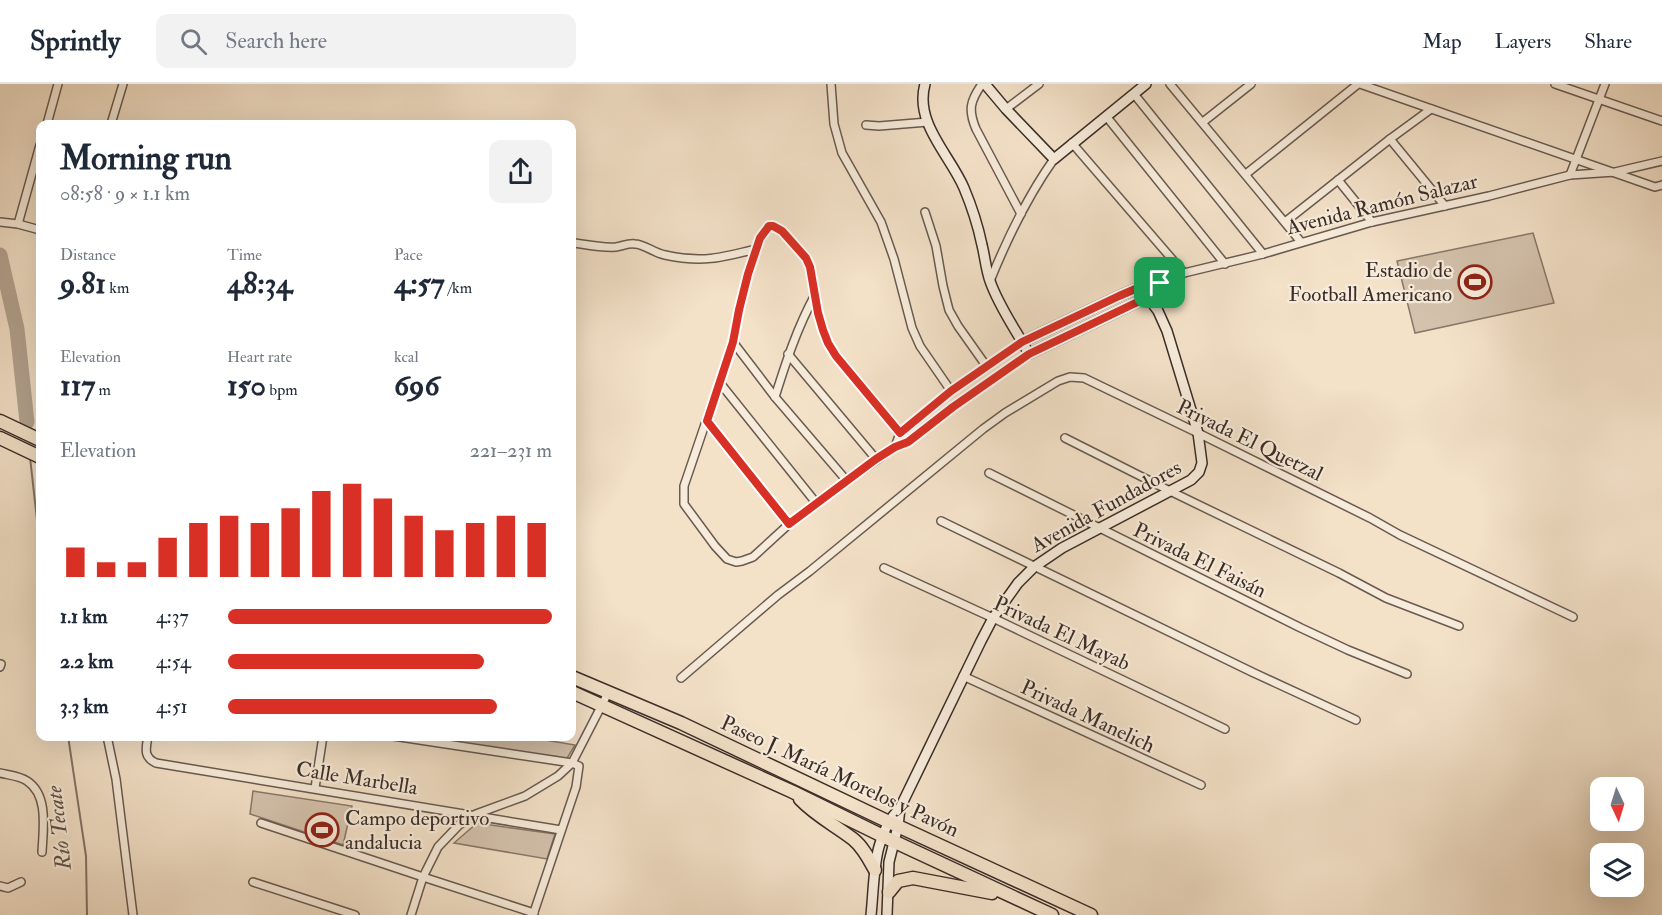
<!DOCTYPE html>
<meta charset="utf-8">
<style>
body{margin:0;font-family:"IM FELL Double Pica",serif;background:#f2f2f3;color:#1f2937;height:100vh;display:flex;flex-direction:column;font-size:22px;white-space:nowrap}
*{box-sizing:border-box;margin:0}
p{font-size:20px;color:#747a83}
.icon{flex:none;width:33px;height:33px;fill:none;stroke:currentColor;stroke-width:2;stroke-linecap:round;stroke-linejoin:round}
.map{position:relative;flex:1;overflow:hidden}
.side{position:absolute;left:36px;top:36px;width:540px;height:621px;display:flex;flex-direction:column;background:#fff;border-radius:12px;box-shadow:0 6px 24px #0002}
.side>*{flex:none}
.needle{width:39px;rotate:176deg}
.fabs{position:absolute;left:1590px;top:693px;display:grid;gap:12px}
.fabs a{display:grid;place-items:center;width:54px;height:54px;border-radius:12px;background:#fff;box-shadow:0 6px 24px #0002;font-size:30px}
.pin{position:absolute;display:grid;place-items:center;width:51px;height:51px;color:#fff;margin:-26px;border-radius:12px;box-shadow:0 3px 9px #0006}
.round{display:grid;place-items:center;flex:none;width:63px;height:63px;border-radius:12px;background:#f2f2f3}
.overview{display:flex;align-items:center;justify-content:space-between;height:102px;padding:0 24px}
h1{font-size:33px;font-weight:700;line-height:45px}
.stats{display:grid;grid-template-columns:repeat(3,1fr);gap:9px;height:102px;padding:6px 24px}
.stats div{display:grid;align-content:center}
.stats b{font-size:30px;font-weight:700}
.stats small{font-size:16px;font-weight:400}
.stats p{font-size:16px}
.chart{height:168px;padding:12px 24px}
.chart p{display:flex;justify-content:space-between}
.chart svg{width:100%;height:108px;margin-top:6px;stroke:#d93025;stroke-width:6}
ul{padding:0 24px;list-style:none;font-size:20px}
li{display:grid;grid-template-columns:96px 72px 1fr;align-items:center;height:45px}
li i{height:15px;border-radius:8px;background:#d93025}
header{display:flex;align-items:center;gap:36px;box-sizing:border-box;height:84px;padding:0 30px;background:#fff;border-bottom:2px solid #e0e1e3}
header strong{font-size:28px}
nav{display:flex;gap:33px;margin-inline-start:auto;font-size:21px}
.search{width:420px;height:54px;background:#f2f2f3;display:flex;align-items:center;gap:15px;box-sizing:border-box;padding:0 21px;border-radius:12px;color:#747a83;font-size:22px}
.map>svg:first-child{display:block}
</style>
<header>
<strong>Sprintly</strong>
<div class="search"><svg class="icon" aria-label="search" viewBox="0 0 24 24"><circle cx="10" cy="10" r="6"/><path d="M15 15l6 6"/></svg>Search here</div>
<nav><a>Map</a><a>Layers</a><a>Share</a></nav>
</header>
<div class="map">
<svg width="1662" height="831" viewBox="0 0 1662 831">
<rect width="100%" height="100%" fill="#f3e1c8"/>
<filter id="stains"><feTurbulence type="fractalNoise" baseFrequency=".00333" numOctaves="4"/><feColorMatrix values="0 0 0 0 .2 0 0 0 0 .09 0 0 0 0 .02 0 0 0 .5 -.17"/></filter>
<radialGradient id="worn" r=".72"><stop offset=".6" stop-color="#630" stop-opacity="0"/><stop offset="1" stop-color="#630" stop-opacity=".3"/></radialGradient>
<g fill="#d4c2ad" stroke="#88786a" stroke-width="1.5">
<path d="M1533 149 1554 219 1415 249 1397 177Z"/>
<path d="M522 652 575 661 566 676 414 653Z"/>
<path d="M253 707 352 722 343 761 250 730Z"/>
<path d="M477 739 555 750 547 775 454 759Z"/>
</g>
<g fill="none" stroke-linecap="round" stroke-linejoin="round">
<g stroke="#847468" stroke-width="2">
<path d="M30 373 40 463"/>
<path d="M68 652 86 772 87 831"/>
</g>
<path stroke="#b4a492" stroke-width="15" d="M0 171 17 245 27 338"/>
<g stroke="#695a50" stroke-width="10">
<g id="street">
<path d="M831 0 834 40 842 69 881 138 894 175 912 244 920 262 951 307"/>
<path d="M982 0C970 17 968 26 976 45L1021 130"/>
<path d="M1170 0 1301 158"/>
<path d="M1360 0 1655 103 1662 101"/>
<path d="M1555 0 1662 37"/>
<path d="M1134 10 1263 170"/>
<path d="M1006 25 1039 0"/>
<path d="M1106 32 1225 180"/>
<path d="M1203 38 1251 0"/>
<path d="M47 40 58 0"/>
<path d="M111 40 123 0"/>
<path d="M866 41 879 42 928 38"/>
<path d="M1390 55 1445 122"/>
<path d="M1072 59 1184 189"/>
<path d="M1246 90 1358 0"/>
<path d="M1570 91 1605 0"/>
<path d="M1338 96 1372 138"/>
<path d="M925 128 936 162 943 202 949 226 958 242 987 283"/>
<path d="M0 138 18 140 40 146"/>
<path d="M1285 138 1390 55 1431 25"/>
<path d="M18 140 40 61"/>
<path d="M575 159C588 161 603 164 616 163 623 162 628 159 635 160 644 160 654 169 665 171 701 179 721 174 756 165"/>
<path d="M990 197C1007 155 1027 113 1054 75"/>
<path d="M1140 203 1160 199 1184 189 1263 170 1372 138 1489 112 1570 91 1615 88 1662 77"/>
<path d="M733 258 775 313 847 397"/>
<path d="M788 270 876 375"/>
<path d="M720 299 817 420"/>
<path d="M775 313C786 278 797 244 815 211"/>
<path d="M707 337 789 440"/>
<path d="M1065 354 1170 407 1339 489 1386 514 1459 542"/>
<path d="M908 358 836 271 828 259 818 229 810 183 806 174 782 147 773 142H769L760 154 748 190 739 227 733 258 684 402V420L715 462 727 475 736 478 742 477 753 473 789 440 847 397 895 363 908 358 953 323 1029 270"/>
<path d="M895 363 900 349 951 307 1022 258"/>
<path d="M989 389 1301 544 1348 566 1407 590"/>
<path d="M941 437 1252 588 1356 636"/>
<path d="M884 484 993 534 1225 645"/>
<path d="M0 583 1 580"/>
<path d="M963 592 1201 701"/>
<path d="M681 594 778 511 810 487 983 345 1005 329 1058 297 1070 293 1084 294 1198 349 1370 434 1400 451 1573 533"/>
<path d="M107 652 116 695 133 831"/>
<path d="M148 652C146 664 143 673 156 679L561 746"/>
<path d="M393 652 572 679 579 682 576 703 533 831"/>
<path d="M0 689C8 691 20 692 27 697 49 711 43 746 42 768"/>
<path d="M315 704 323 652"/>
<path d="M261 739 423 793 534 829"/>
<path d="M253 798 355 831"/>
<path d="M0 802 8 804 21 798"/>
<path d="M411 831 423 793 438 763 459 741 476 730 525 712 558 692 572 679 608 609"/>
</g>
</g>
<g stroke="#3b2d28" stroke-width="12">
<g id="secondary">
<path d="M925 0C914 39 950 71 964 104 972 123 978 142 982 161 985 173 986 186 990 197 999 223 1016 246 1029 270L1148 213"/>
<path d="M985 0 1006 25 1054 75 1146 0"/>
<path d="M871 831C875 794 872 752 900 724"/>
<path d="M887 831 889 778 898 742 900 724 981 557 993 534 1018 499 1034 483 1062 464 1191 396 1199 388 1202 379 1198 349 1167 247 1158 227 1140 203 1119 212 1022 258"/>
</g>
</g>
<g stroke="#3b2d28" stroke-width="15">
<g id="highway">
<path d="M0 337 40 356"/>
<path d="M0 354 40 373"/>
<path d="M572 593 681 639 889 738 1091 831"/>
<path d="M572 608 793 708 893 757 1052 831"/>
<path d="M800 715C816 732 835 741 853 755 863 763 869 775 875 786"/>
<path d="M889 808 898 797 913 794 992 809"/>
</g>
</g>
<use href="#street" stroke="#f7ecdb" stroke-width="7"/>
<use href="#secondary" stroke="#f7ecdb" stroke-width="9"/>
<use href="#highway" stroke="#f3e1c8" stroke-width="12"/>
</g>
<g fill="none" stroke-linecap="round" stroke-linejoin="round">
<g stroke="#fff" stroke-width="12">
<path id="route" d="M769 142H773L782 147 806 174 810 183 818 229 823 246 828 259 836 272 900 349 951 307 1022 258 1119 212 1140 203 1160 199 1148 213 1029 270 953 323 908 358 895 363 876 375 789 440 707 337 733 258 739 226 748 190 760 154Z"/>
</g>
<use href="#route" stroke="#d93025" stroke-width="8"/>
</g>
<defs>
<g id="stadium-ring" transform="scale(1.725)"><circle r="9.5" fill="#f7ecdb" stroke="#8f2418" stroke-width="1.5"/><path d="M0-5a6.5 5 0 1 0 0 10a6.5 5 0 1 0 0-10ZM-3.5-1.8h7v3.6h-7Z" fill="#8f2418"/></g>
</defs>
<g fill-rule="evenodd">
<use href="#stadium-ring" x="1475" y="198"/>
<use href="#stadium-ring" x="322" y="746"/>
</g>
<g text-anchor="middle" stroke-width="4.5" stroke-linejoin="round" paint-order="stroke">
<g font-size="21" fill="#3b2d28" stroke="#f7ecdb">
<text transform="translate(1382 120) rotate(-14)" y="7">Avenida Ramón Salazar</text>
<text transform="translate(1250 356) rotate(26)" y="7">Privada El Quetzal</text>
<text transform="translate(1106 422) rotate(-29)" y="7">Avenida Fundadores</text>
<text transform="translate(1200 476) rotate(26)" y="7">Privada El Faisán</text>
<text transform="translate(1062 549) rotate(25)" y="7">Privada El Mayab</text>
<text transform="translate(1088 632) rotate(25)" y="7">Privada Manelich</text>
<text transform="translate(840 692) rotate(25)" y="7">Paseo J. María Morelos y Pavón</text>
<text transform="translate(357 694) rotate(9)" y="7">Calle Marbella</text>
</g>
<g font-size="21" fill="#3b2d28" stroke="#f7ecdb" text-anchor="end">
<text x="1452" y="193">Estadio de<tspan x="1452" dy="24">Football Americano</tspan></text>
<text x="345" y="741" text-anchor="start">Campo deportivo<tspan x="345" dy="24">andalucia</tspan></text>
</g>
<g font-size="22" font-style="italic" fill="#5f5148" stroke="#f7ecdb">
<text transform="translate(58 744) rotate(-97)" y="8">Río Tecate</text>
</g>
</g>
<rect width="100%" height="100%" filter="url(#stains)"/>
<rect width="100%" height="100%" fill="url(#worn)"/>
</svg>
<div class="fabs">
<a><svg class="needle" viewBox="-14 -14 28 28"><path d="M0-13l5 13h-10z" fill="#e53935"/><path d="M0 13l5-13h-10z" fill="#747a83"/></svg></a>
<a><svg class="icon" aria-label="layers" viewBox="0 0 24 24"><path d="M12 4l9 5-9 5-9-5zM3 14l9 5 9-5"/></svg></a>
</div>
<div class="pin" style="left:1160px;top:199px;background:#1e9e55"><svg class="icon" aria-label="arrive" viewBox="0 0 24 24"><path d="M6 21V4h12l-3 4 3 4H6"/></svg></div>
<section class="side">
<div class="overview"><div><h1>Morning run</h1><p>08:58 · 9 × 1.1 km</p></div><a class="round"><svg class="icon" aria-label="share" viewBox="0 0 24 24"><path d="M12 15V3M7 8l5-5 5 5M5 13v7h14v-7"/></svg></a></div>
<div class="stats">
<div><p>Distance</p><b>9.81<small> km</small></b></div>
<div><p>Time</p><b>48:34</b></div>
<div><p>Pace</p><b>4:57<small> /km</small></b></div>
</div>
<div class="stats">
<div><p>Elevation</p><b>117<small> m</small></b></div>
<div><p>Heart rate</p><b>150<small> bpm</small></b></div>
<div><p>kcal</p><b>696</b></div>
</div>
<div class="chart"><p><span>Elevation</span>221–231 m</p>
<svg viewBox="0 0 160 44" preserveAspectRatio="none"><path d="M5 44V32M15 44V38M25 44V38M35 44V28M45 44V22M55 44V19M65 44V22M75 44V16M85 44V9M95 44V6M105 44V12M115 44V19M125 44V25M135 44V22M145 44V19M155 44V22"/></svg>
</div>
<ul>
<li><b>1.1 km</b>4:37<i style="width:100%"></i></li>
<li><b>2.2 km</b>4:54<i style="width:79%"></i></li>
<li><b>3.3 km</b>4:51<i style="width:83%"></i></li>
</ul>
</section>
</div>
